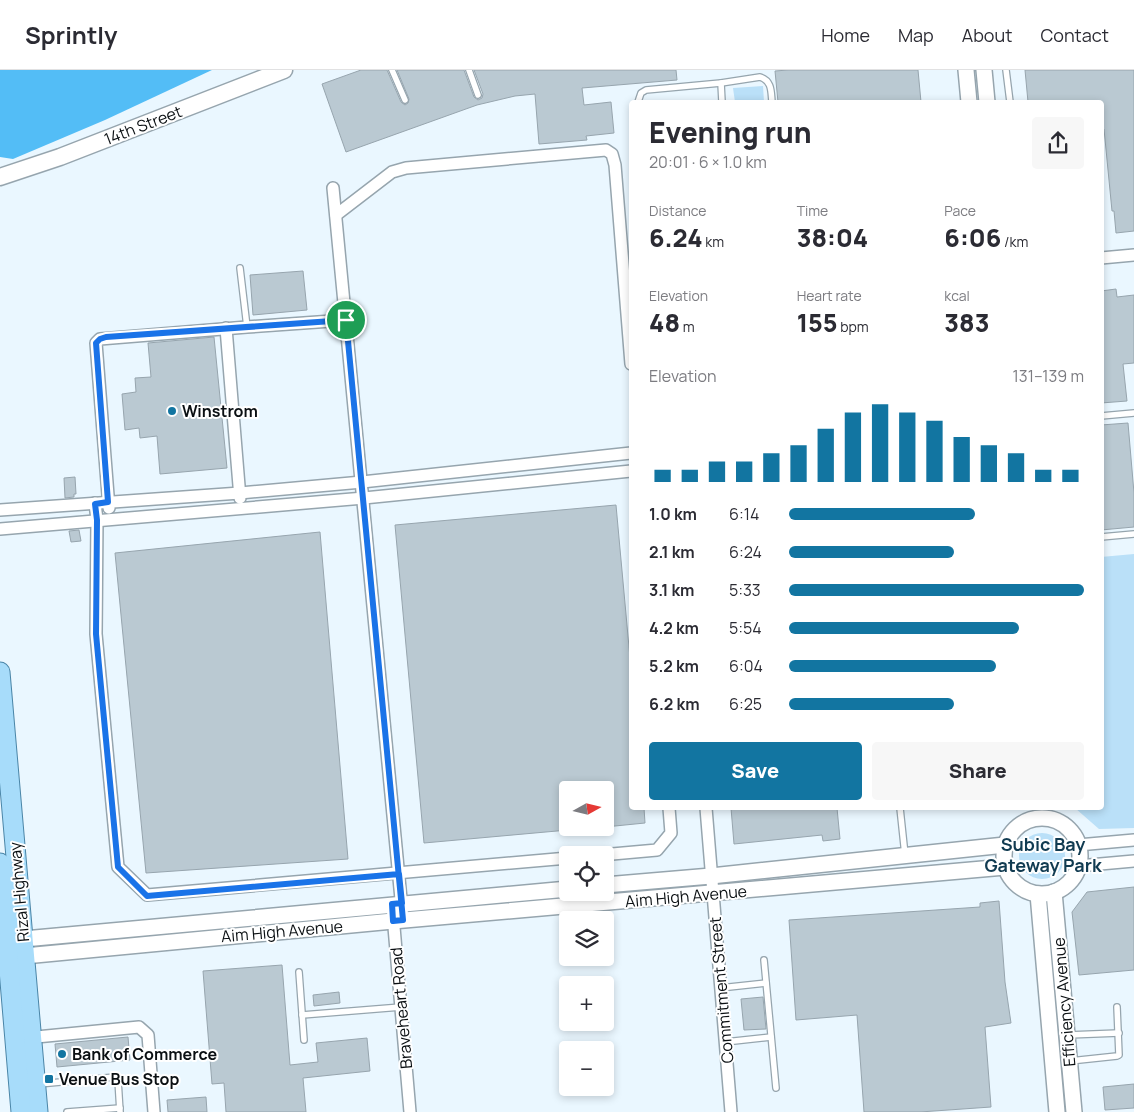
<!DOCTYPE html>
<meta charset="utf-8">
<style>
body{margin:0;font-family:Manrope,sans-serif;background:#f7f7f7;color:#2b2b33;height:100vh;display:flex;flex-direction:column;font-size:19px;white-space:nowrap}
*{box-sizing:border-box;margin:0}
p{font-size:16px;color:#7c7c81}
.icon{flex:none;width:28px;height:28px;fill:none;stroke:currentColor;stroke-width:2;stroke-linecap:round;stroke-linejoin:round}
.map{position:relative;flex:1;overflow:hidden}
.panel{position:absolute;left:629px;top:30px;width:475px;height:710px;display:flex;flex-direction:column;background:#fff;border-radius:5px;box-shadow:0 2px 8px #0003}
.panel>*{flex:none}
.needle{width:32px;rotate:82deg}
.fabs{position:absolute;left:559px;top:711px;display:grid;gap:10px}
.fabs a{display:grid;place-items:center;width:55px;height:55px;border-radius:5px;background:#fff;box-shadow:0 2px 8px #0003;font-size:25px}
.pin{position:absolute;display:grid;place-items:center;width:42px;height:42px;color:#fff;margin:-21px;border:2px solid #fff;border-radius:50%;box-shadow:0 1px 5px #0007}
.round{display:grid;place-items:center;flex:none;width:52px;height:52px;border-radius:5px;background:#f7f7f7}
.summary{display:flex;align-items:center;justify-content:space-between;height:85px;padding:0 20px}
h1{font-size:28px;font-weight:800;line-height:38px}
.figures{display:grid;grid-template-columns:repeat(3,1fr);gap:8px;height:85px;padding:5px 20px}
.figures div{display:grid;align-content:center}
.figures b{font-size:25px;font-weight:800}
.figures small{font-size:14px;font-weight:400}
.figures p{font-size:14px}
.chart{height:140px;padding:10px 20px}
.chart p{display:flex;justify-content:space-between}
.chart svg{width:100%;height:90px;margin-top:5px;stroke:#1275a1;stroke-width:6}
.action{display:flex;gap:10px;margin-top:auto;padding:10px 20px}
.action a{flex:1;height:58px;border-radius:5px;background:#1275a1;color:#fff;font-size:20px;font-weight:800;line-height:58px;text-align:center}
.action a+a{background:#f7f7f7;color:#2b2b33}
ul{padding:0 20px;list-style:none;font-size:16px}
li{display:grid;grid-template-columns:80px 60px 1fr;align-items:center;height:38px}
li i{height:12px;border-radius:6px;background:#1275a1}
header{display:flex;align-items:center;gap:30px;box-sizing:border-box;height:70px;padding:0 25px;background:#fff;border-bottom:1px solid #e1e1e2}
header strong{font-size:24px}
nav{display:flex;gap:28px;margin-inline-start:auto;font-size:18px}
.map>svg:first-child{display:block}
</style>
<header>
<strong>Sprintly</strong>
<nav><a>Home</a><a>Map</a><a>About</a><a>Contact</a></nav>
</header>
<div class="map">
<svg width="1134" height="1042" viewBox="0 0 1134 1042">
<rect width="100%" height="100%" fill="#eaf7ff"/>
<g fill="#bae0f8">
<path d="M763 16 764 32H735L733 18Z"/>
<path d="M1134 484V758L1099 759 1075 738H1101V487Z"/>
<circle cx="1042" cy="786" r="23"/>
</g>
<path fill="#53bdf6" d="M0 0H212L105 50 13 89 0 87Z"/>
<g fill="#bac9d2" stroke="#97a5ae">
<path d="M361 0H387L401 32 405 35 408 33 409 29 397 0H464L474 27 478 30 482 28 483 24 474 0H676L677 10 582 18 584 35 611 32 614 63 586 66 587 70 539 74 535 24 515 26 477 35 346 82 322 14Z"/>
<path d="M788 0H918L921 32H778L775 1Z"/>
<path d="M1025 0H1134V161L1116 163 1114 141H1112L1104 59H1101V32H1028Z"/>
<path d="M303 201 307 240 253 245 250 205Z"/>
<path d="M1116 219 1117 227 1134 225V293L1123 294 1127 331 1101 333V221Z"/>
<path d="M214 267 227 398 160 404 157 366 140 368 139 358 125 360 122 324 136 322 135 308 151 307 148 273Z"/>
<path d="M1128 353 1134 423V457L1101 460V355Z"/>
<path d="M75 407 76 424H74V427L65 428 64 408Z"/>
<path d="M616 435 631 599V738H644L645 753 605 757V720H568V760L424 773 395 455Z"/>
<path d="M79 460 81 471 71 472 69 461Z"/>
<path d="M320 462 348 789 146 803 115 483Z"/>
<path d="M731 738H837L840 769 823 771 822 765 734 774Z"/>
<path d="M1134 817V900L1079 905 1072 842 1087 822Z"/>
<path d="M999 831 1005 912 1011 953 985 957 991 1037 920 1042H864L857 945 796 950 789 850 980 837V833Z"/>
<path d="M282 895 290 995 318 992 316 973 367 968 370 1001 303 1008 306 1042H226L224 1013 212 1014 203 901Z"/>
<path d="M339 922 340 933 314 936 313 925Z"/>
<path d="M763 927 766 959 744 960 741 929Z"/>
<path d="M128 967 130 990 57 997 55 974Z"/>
<path d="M1134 1014V1038L1105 1040 1103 1017Z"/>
<path d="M206 1027 207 1042H168L167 1030Z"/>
</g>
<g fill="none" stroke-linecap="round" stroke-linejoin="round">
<g stroke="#96a5ae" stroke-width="8">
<g id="service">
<path d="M392 0 405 30"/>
<path d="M469 0 478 25"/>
<path d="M1006 0 1010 32"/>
<path d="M721 13 722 32"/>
<path d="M638 32 641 23 646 20 721 13 760 7C772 11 771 21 772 32"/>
<path d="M240 198 247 257"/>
<path d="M1101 346 1134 343"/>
<path d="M1101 467 1134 464"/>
<path d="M900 738 905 785"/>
<path d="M764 890 776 1018"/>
<path d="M299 902 304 970"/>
<path d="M720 918 766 913"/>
<path d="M302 945 401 937"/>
<path d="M1068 965 1119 963"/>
<path d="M725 972 771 967"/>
<path d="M1070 991 1117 986 1119 985 1117 937"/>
<path d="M39 1014 115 1007 118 1010 120 1042"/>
<path d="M67 1042 120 1038"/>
</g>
</g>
<g stroke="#96a5ae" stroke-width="14">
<g id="minor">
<path d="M333 118 403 850"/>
<path d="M336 145 392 102 406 98 606 80 612 84 615 95 631 294"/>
<path d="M1101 188 1134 185"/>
<path d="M226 258 240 428"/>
<path d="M95 433 97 450 96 564 118 797 147 825 568 788"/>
<path d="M109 438 96 273 100 269 247 257 346 250"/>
<path d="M0 440 240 423 362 412 631 383"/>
<path d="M0 459 364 428 631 401"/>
<path d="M706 738 731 1042"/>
<path d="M1078 775 1134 770"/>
<path d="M601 785 657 780 671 763 669 738"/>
<path d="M1078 796 1134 791"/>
<path d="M392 834 410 1042"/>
<path d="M26 968 139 957 148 965 154 1042"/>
</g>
</g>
<g stroke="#96a5ae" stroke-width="18">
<g id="tertiary">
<path d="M966 0 969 32"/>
<path d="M984 0 987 32"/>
<circle cx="1042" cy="786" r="38"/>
<path d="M605 815 711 806 1005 775"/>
<path d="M1054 822 1074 1042"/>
<path d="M1038 824 1057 1042"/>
<path d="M13 870 568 819"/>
<path d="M14 887 393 851 1005 797"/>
</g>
</g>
<g stroke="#96a5ae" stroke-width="19">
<path id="secondary" d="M0 107 60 87 284 0"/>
</g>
<g stroke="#4a85a7" stroke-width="21">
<g id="primary">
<path d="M0 602 38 1042"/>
<path d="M0 793 21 1042"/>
</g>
</g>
<use href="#service" stroke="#fff" stroke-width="5.5"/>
<use href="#minor" stroke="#fff" stroke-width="11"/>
<use href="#tertiary" stroke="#fff" stroke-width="15"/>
<use href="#secondary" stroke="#fff" stroke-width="16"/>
<use href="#primary" stroke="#a7dcfa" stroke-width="19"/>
</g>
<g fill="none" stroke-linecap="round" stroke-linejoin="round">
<g stroke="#fff" stroke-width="10">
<path id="route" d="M346 250 106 267 100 269 96 273 108 432 95 434 97 450 96 564 118 797 147 826 399 804 402 833 392 834 393 851 403 850 346 250"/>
</g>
<use href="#route" stroke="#1a73e8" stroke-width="6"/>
</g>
<g fill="#1275a1" stroke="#fff" stroke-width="2">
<circle cx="172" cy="341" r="5"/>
<circle cx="62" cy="984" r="5"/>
<rect x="44" y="1004" width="10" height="10" rx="2.5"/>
</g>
<g text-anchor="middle" stroke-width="4" stroke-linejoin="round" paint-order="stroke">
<g font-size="16" fill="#0a0f12" stroke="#fff">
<text transform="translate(143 55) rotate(-21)" y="6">14th Street</text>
<text transform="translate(19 822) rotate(-95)" y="6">Rizal Highway</text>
<text transform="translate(686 826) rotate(-5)" y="6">Aim High Avenue</text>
<text transform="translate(282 861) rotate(-5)" y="6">Aim High Avenue</text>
<text transform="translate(721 920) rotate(-95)" y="6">Commitment Street</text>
<text transform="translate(1064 932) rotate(-95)" y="6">Efficiency Avenue</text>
<text transform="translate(401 938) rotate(-95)" y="6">Braveheart Road</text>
</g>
<g font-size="16" font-weight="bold" fill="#0a0f12" stroke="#fff" text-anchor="start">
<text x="182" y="347">Winstrom</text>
<text x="72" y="990">Bank of Commerce</text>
<text x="59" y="1015">Venue Bus Stop</text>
</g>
<g font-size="18" font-weight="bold" fill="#113b51" stroke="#fff">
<text x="1043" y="781">Subic Bay<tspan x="1043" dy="21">Gateway Park</tspan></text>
</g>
</g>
</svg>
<div class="fabs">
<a><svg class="needle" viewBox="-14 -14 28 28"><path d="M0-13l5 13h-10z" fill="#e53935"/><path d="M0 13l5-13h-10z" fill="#7c7c81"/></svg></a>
<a><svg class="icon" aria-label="locate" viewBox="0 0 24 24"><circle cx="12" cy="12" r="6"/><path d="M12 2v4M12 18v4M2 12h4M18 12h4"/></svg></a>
<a><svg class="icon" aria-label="layers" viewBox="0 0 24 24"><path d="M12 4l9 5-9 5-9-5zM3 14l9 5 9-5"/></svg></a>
<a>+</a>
<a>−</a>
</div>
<div class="pin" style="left:346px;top:250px;background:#1e9e55"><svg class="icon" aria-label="arrive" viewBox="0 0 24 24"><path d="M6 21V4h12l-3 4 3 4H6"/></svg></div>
<section class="panel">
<div class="summary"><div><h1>Evening run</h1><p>20:01 · 6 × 1.0 km</p></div><a class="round"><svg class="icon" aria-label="share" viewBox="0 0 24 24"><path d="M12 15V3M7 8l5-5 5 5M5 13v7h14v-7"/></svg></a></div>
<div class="figures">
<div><p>Distance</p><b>6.24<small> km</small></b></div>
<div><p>Time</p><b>38:04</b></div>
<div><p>Pace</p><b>6:06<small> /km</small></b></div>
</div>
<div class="figures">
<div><p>Elevation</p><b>48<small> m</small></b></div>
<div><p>Heart rate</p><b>155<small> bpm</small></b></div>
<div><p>kcal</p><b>383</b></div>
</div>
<div class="chart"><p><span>Elevation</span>131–139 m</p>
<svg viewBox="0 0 160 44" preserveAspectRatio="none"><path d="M5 44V38M15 44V38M25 44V34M35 44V34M45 44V30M55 44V26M65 44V18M75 44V10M85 44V6M95 44V10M105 44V14M115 44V22M125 44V26M135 44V30M145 44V38M155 44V38"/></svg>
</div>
<ul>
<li><b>1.0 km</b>6:14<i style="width:63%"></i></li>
<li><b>2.1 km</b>6:24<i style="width:56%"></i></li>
<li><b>3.1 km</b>5:33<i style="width:100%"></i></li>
<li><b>4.2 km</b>5:54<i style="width:78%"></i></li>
<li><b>5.2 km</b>6:04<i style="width:70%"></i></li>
<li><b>6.2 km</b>6:25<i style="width:56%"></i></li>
</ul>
<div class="action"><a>Save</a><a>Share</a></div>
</section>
</div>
